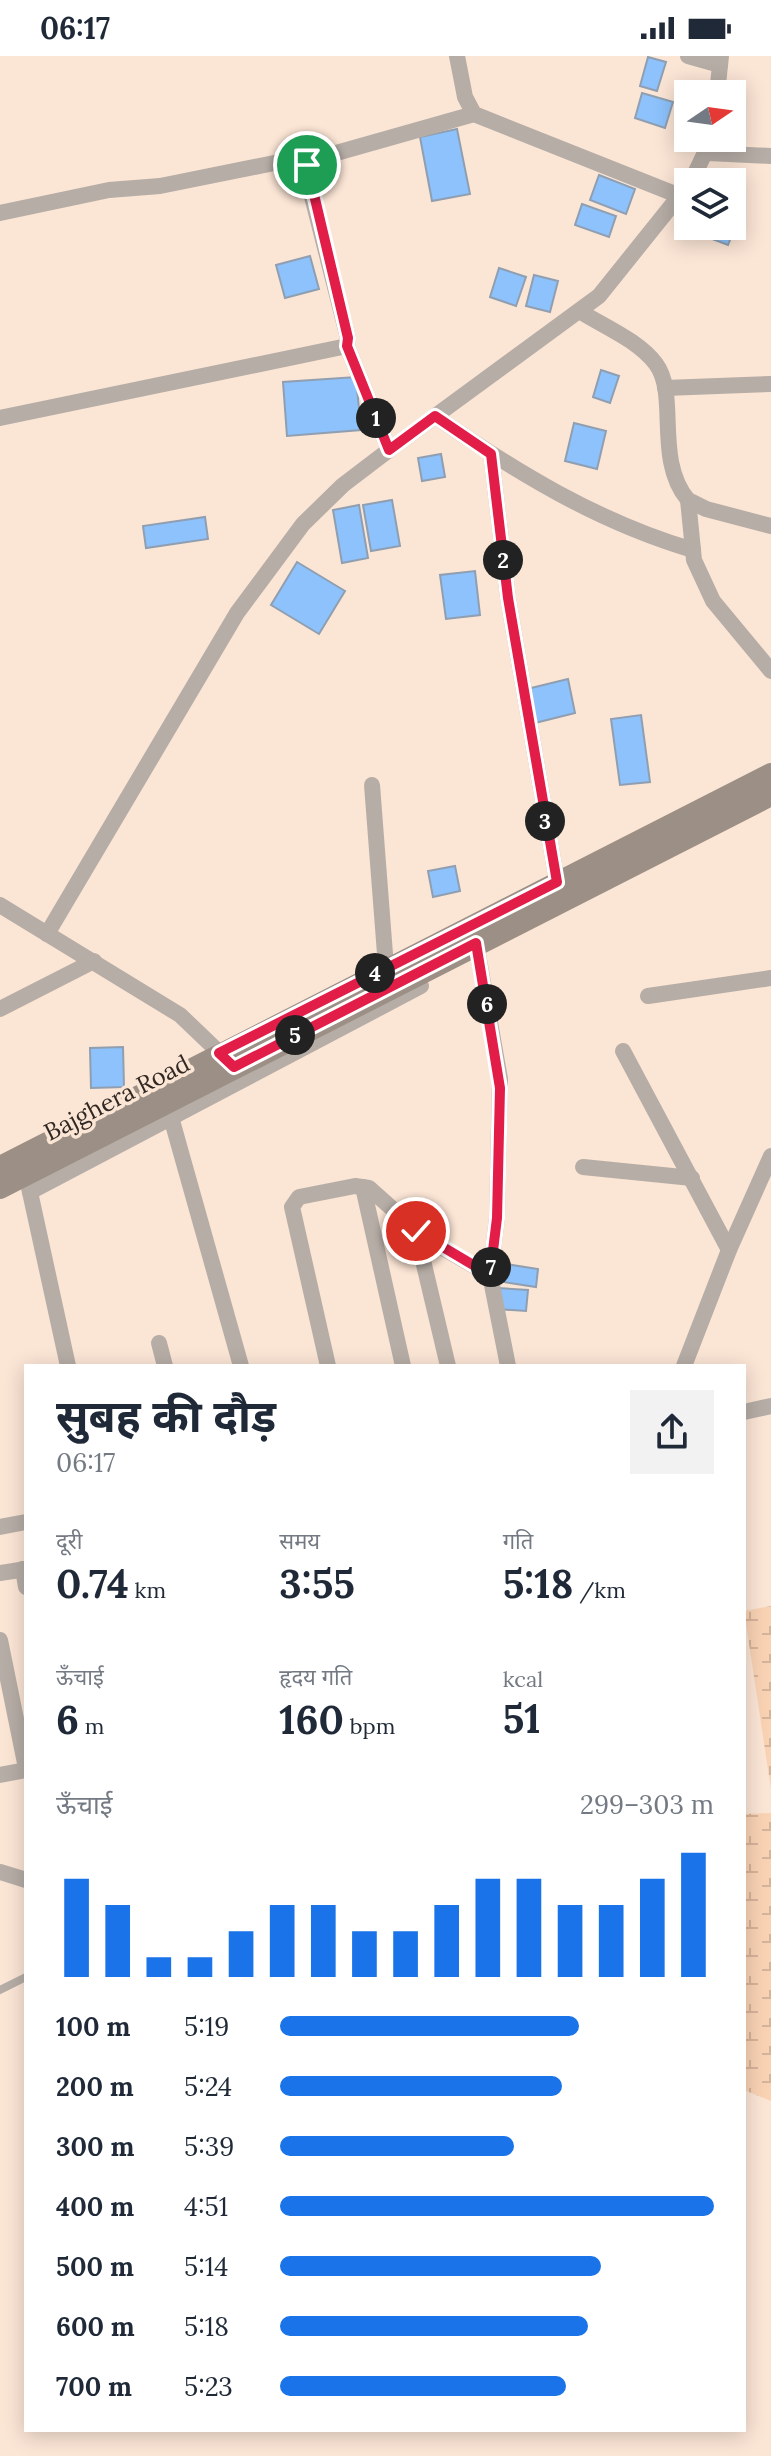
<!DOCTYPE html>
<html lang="hi">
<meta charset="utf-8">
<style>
body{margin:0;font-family:Lora,"Noto Sans Devanagari",serif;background:#f2f2f3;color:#1f2937;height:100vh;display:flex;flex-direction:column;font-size:30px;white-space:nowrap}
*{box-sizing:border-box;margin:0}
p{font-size:26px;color:#747a83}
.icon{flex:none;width:44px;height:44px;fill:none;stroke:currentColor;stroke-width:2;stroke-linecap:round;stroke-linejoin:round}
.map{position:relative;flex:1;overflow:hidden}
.drawer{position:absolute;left:24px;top:1308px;width:722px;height:1068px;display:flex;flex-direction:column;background:#fff;border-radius:0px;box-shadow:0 4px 20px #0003}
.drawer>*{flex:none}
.needle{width:52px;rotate:77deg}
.fabs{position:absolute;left:674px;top:24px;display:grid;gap:16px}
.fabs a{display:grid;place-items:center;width:72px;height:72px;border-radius:0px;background:#fff;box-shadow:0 4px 20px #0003;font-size:40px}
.pin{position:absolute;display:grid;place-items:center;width:68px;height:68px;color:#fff;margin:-34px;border:4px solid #fff;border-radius:50%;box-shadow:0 2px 8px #0007}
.km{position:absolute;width:40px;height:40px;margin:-20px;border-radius:50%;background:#222;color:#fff;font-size:22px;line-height:40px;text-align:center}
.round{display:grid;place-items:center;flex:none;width:84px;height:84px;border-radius:0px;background:#f2f2f3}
.headline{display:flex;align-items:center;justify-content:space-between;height:136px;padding:0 32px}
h1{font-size:44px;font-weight:700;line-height:60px}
.stats{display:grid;grid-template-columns:repeat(3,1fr);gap:12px;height:136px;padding:8px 32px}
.stats div{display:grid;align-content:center}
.stats b{font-size:40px;font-weight:700}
.stats small{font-size:22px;font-weight:400}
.stats p{font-size:22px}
.chart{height:224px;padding:16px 32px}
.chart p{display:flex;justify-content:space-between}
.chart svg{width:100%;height:144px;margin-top:8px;stroke:#1a73e8;stroke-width:6}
ul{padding:0 32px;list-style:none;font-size:26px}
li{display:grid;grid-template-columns:128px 96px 1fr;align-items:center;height:60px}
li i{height:20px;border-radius:10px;background:#1a73e8}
.status{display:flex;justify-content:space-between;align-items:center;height:56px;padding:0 40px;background:#fff;direction:ltr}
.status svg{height:22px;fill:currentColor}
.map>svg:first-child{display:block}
</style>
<div class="status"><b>06:17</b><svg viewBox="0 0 49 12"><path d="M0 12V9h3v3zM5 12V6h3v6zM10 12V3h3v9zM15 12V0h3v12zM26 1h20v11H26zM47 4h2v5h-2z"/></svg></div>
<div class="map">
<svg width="771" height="2400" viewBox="0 0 771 2400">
<defs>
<pattern id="wetland-marsh" width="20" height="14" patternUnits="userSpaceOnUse" patternTransform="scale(2)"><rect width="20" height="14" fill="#f9d2b4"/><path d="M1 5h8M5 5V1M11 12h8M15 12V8" fill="none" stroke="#d6b49a"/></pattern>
</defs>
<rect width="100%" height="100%" fill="#fbe5d5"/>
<g fill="url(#wetland-marsh)">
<path d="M771 1550V1733L744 1555Z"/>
<path d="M771 1757V2045L744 2034V1758Z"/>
</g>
<g fill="#8dc2fc" stroke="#8f9fb1" stroke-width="2">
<path d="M648 1 666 6 657 35 640 30Z"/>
<path d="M642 37 673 46 665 72 635 62Z"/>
<path d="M457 73 470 138 432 145 420 81Z"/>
<path d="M599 119 635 133 626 158 590 144Z"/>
<path d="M582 148 616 160 609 181 575 169Z"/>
<path d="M736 169 728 189 704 180 708 170Z"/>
<path d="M310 200 319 233 285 242 276 209Z"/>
<path d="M499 212 526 221 516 250 490 241Z"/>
<path d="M534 219 558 225 550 256 526 250Z"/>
<path d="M601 314 619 320 610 347 593 341Z"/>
<path d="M356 321 361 374 287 380 283 326Z"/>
<path d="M574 367 606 375 597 413 565 405Z"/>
<path d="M441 398 445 421 422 425 418 402Z"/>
<path d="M392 444 400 490 371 495 363 449Z"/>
<path d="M359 449 368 502 342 507 333 454Z"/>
<path d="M205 461 208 483 146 492 143 470Z"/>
<path d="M297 506 345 535 319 578 271 549Z"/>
<path d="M475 515 480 559 446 563 440 519Z"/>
<path d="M568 623 575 657 535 667 527 633Z"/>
<path d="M641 659 650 726 620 729 611 663Z"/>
<path d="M455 810 460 835 433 841 428 815Z"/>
<path d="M123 991 124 1031 91 1032 90 992Z"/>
<path d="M499 1207 538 1213 536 1231 497 1225Z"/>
<path d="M498 1232 528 1234 526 1255 496 1253Z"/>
</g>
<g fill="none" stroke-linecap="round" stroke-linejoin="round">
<path stroke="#b6ada6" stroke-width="8" d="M0 1934 26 1921"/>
<g stroke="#b6ada6" stroke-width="16">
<path d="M457 0 465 41 474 58 680 140"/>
<path d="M688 0 720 9"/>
<path d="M717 38 721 0"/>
<path d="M708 97 771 100"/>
<path d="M691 126 712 82"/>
<path d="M0 157 109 134 160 130 294 103 308 105"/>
<path d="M581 256C605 271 639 285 656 308 679 339 654 403 688 444L706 453 771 470"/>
<path d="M347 290 389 394"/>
<path d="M665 332 771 328"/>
<path d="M435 360C516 416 598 466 693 494"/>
<path d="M0 362 347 290 348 282 307 121 308 105 474 58"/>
<path d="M491 398 508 542 557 826"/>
<path d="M688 444 694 504 713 545 771 615"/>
<path d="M372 729 386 911"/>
<path d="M0 849 180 959 226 1003"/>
<path d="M47 878 237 557 303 468 343 429 389 394 599 240 688 129"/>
<path d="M476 887 500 1023 497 1162 490 1219 508 1310"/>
<path d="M648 940 771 922"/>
<path d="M0 953 94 905"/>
<path d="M623 995 729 1194"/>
<path d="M169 1054 241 1310"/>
<path d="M583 1111 692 1122"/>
<path d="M28 1127 68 1310"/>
<path d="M363 1131 403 1310"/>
<path d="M30 1136 421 930"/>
<path d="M416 1175 448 1310"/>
<path d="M159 1287 165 1310"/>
<path d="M328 1310 292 1151 299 1141 355 1130 369 1132 424 1181 490 1219"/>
<path d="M684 1310 729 1194 771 1100"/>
<path d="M744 1356 771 1350"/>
<path d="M0 1471 26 1466"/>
<path d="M23 1513 26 1531"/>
<path d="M0 1517 26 1513"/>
<path d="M0 1584 26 1712"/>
<path d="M0 1719 26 1714"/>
<path d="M0 1816 26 1824"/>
</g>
<g stroke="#9c8f85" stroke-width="22">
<path d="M0 1111 771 718"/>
<path d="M0 1132 771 739"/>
</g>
</g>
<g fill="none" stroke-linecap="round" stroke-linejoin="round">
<g stroke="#fff" stroke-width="16">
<path id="route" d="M307 109 348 282 347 290 389 394 435 360 491 398 508 542 557 826 219 997 234 1011 476 887 500 1032 497 1162 490 1219 416 1175"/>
</g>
<use href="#route" stroke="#e11d48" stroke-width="10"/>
</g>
<g text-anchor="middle" stroke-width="7" stroke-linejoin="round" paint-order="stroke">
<g font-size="24" fill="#302822" stroke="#fbe5d5">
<text transform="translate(117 1042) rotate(-27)" y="8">Bajghera Road</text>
</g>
</g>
</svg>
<div class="fabs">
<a><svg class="needle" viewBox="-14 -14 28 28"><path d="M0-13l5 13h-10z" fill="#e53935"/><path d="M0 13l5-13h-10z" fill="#747a83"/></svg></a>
<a><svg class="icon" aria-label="layers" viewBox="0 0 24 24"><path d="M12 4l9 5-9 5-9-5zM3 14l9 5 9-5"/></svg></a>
</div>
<div class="pin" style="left:307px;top:109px;background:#1e9e55"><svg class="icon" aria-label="arrive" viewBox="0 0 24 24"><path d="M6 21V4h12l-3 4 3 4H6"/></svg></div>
<div class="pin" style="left:416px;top:1175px;background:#d93025"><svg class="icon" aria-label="check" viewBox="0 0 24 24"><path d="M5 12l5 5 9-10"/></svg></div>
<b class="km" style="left:376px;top:362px">1</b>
<b class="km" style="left:503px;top:504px">2</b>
<b class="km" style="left:545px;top:765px">3</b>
<b class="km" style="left:375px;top:917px">4</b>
<b class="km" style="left:295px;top:979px">5</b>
<b class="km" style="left:487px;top:948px">6</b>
<b class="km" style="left:491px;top:1211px">7</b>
<section class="drawer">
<div class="headline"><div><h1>सुबह की दौड़</h1><p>06:17</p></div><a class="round"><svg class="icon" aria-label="share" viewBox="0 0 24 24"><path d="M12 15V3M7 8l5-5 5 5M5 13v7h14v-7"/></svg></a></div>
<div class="stats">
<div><p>दूरी</p><b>0.74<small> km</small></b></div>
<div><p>समय</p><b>3:55</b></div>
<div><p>गति</p><b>5:18<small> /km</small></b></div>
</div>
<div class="stats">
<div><p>ऊँचाई</p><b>6<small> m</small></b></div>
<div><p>हृदय गति</p><b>160<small> bpm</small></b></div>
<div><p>kcal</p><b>51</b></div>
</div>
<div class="chart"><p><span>ऊँचाई</span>299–303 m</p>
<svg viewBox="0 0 160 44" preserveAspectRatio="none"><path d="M5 44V14M15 44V22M25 44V38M35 44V38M45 44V30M55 44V22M65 44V22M75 44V30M85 44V30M95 44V22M105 44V14M115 44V14M125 44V22M135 44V22M145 44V14M155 44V6"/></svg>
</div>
<ul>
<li><b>100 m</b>5:19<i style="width:69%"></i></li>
<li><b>200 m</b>5:24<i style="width:65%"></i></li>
<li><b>300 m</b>5:39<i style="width:54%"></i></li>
<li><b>400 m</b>4:51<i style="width:100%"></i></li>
<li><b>500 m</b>5:14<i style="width:74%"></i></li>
<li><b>600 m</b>5:18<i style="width:71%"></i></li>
<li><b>700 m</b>5:23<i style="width:66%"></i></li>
</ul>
</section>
</div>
